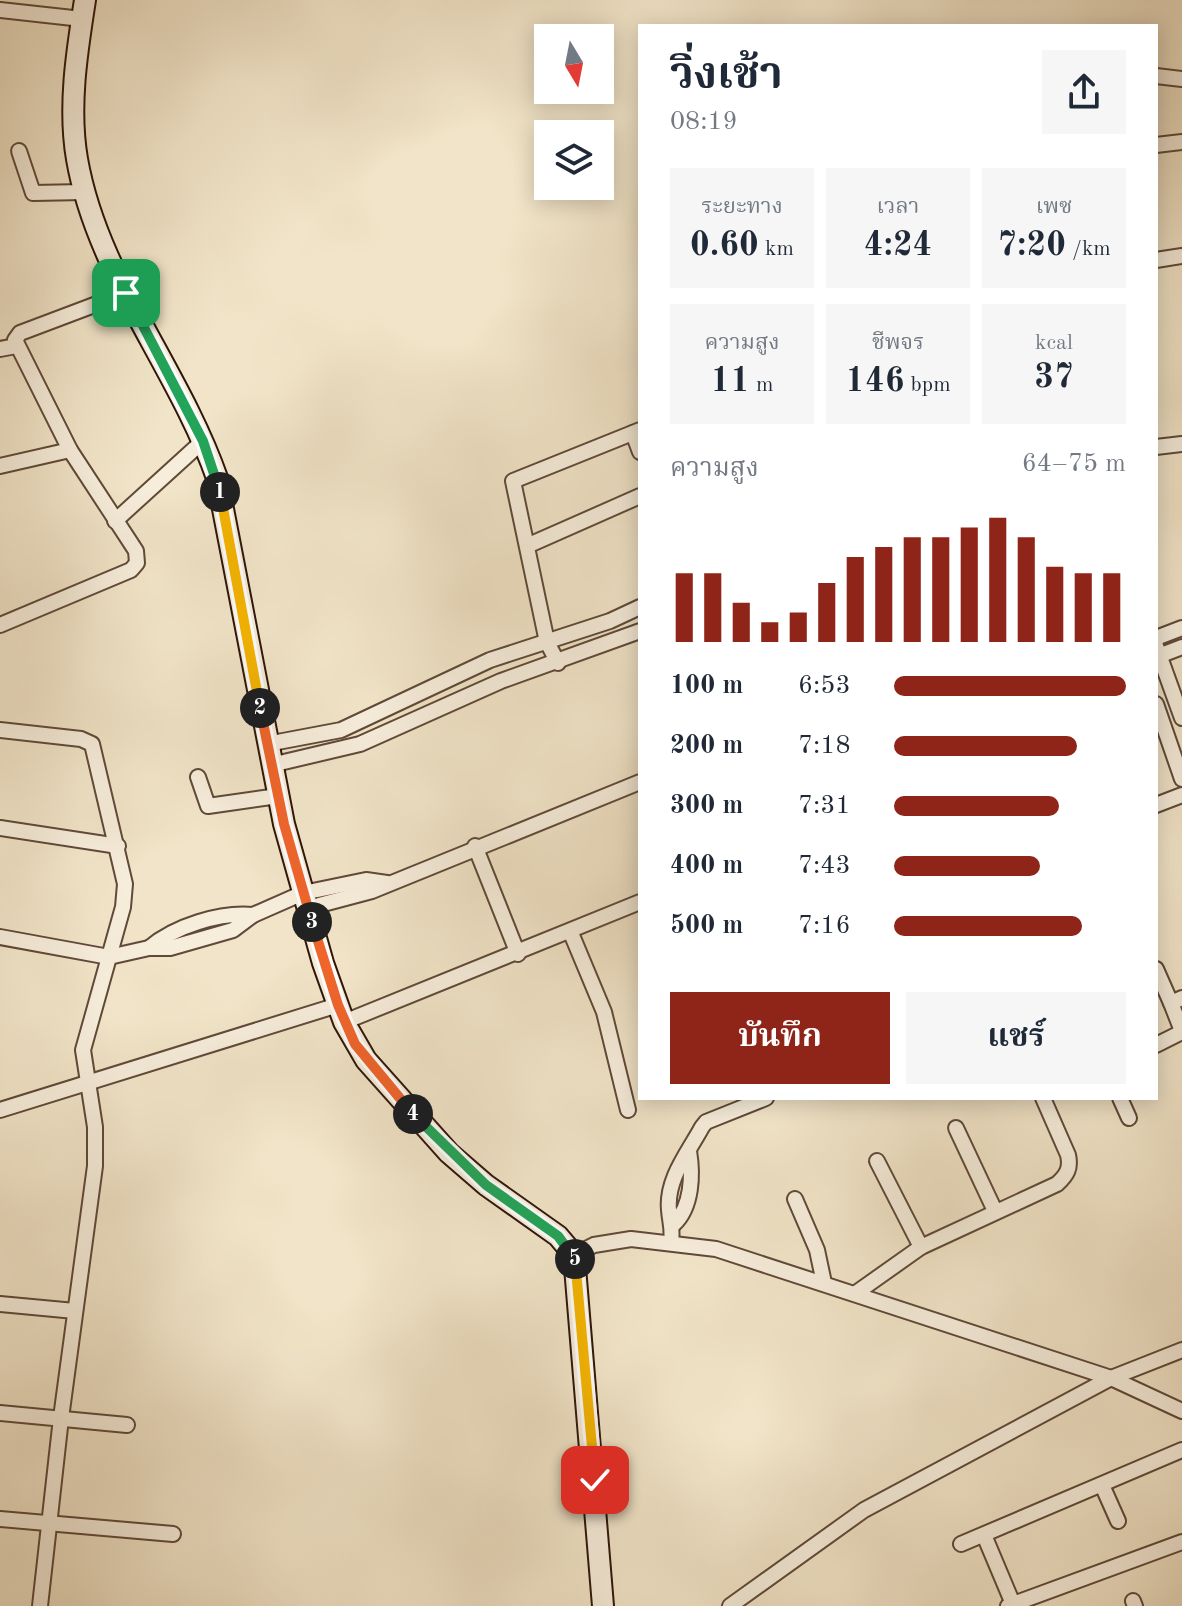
<!DOCTYPE html>
<html lang="th">
<meta charset="utf-8">
<style>
body{margin:0;font-family:"Old Standard TT","Noto Serif Thai",serif;background:#f6f6f7;color:#1f2937;height:100vh;display:flex;flex-direction:column;font-size:30px;white-space:nowrap}
*{box-sizing:border-box;margin:0}
p{font-size:26px;color:#747a83}
.icon{flex:none;width:44px;height:44px;fill:none;stroke:currentColor;stroke-width:2;stroke-linecap:round;stroke-linejoin:round}
.map{position:relative;flex:1;overflow:hidden}
.drawer{position:absolute;left:638px;top:24px;width:520px;height:1076px;display:flex;flex-direction:column;background:#fff;border-radius:0px;box-shadow:0 4px 20px #0003}
.drawer>*{flex:none}
.needle{width:52px;rotate:170deg}
.tools{position:absolute;left:534px;top:24px;display:grid;gap:16px}
.tools a{display:grid;place-items:center;width:80px;height:80px;border-radius:0px;background:#fff;box-shadow:0 4px 20px #0003;font-size:40px}
.pin{position:absolute;display:grid;place-items:center;width:68px;height:68px;color:#fff;margin:-34px;border-radius:16px;box-shadow:0 4px 12px #0006}
.km{position:absolute;width:40px;height:40px;margin:-20px;border-radius:50%;background:#222;color:#fff;font-size:22px;line-height:40px;text-align:center}
.round{display:grid;place-items:center;flex:none;width:84px;height:84px;border-radius:0px;background:#f6f6f7}
.summary{display:flex;align-items:center;justify-content:space-between;height:136px;padding:0 32px}
h1{font-size:44px;font-weight:700;line-height:60px}
.stats{display:grid;grid-template-columns:repeat(3,1fr);gap:12px;height:136px;padding:8px 32px}
.stats div{display:grid;align-content:center;border-radius:0px;background:#f6f6f7;text-align:center}
.stats b{font-size:34px;font-weight:700}
.stats small{font-size:22px;font-weight:400}
.stats p{font-size:22px}
.chart{height:224px;padding:16px 32px}
.chart p{display:flex;justify-content:space-between}
.chart svg{width:100%;height:144px;margin-top:8px;stroke:#8f2418;stroke-width:6}
.action{display:flex;gap:16px;margin-top:auto;padding:16px 32px}
.action a{flex:1;height:92px;border-radius:0px;background:#8f2418;color:#fff;font-size:32px;font-weight:700;line-height:92px;text-align:center}
.action a+a{background:#f6f6f7;color:#1f2937}
ul{padding:0 32px;list-style:none;font-size:26px}
li{display:grid;grid-template-columns:128px 96px 1fr;align-items:center;height:60px}
li i{height:20px;border-radius:10px;background:#8f2418}
.map>svg:first-child{display:block}
</style>
<div class="map">
<svg width="1182" height="1606" viewBox="0 0 1182 1606">
<rect width="100%" height="100%" fill="#f1e4c8"/>
<filter id="stains"><feTurbulence type="fractalNoise" baseFrequency=".0025" numOctaves="4"/><feColorMatrix values="0 0 0 0 .2 0 0 0 0 .09 0 0 0 0 .02 0 0 0 .5 -.17"/></filter>
<radialGradient id="worn" r=".72"><stop offset=".6" stop-color="#630" stop-opacity="0"/><stop offset="1" stop-color="#630" stop-opacity=".3"/></radialGradient>
<g fill="none" stroke-linecap="round" stroke-linejoin="round">
<g stroke="#5f4938" stroke-width="18">
<g id="street">
<path d="M0 10 82 19"/>
<path d="M1156 76 1182 79"/>
<path d="M1156 145 1182 142"/>
<path d="M19 151 33 193 84 192"/>
<path d="M1156 260 1182 256"/>
<path d="M0 349 16 346"/>
<path d="M633 433 640 452"/>
<path d="M1156 447 1182 444"/>
<path d="M0 466 70 450"/>
<path d="M115 521 203 441"/>
<path d="M529 545 640 496"/>
<path d="M0 625 131 570 137 563 136 551 70 450 15 340 20 333 126 293"/>
<path d="M1156 638 1182 628"/>
<path d="M1156 646 1182 718"/>
<path d="M1156 657 1182 647"/>
<path d="M558 663 547 642 513 481 640 430"/>
<path d="M1156 704 1182 779"/>
<path d="M0 730 81 739 92 744 125 884 123 907 83 1050 95 1127V1166L61 1418 40 1606"/>
<path d="M267 744 341 730 490 660 610 621 640 607"/>
<path d="M271 765 360 744 501 681 640 631"/>
<path d="M198 777 208 806 278 796"/>
<path d="M1156 805 1182 795"/>
<path d="M0 828 118 846"/>
<path d="M475 846 518 954"/>
<path d="M308 908 372 891 640 782"/>
<path d="M571 933 604 1012 628 1110"/>
<path d="M0 937 109 957 149 948H170L233 930 253 915 303 893 366 880 387 883"/>
<path d="M149 948C175 926 220 912 253 915"/>
<path d="M1156 969 1171 1003 1182 998"/>
<path d="M1171 1003 1182 1031"/>
<path d="M344 1022 640 902"/>
<path d="M1156 1045 1182 1032"/>
<path d="M1120 1098 1129 1118"/>
<path d="M0 1110 338 1005"/>
<path d="M956 1128 995 1211"/>
<path d="M877 1161 921 1247"/>
<path d="M795 1199 817 1250 824 1283"/>
<path d="M674 1224C692 1207 693 1175 689 1151"/>
<path d="M671 1242C673 1229 670 1223 669 1210 666 1179 688 1153 702 1127L706 1122 766 1098"/>
<path d="M574 1255 594 1245 631 1239 716 1249 1111 1378 1182 1411"/>
<path d="M856 1293 921 1247 1057 1184C1067 1175 1071 1168 1068 1155L1043 1098"/>
<path d="M0 1304 75 1311"/>
<path d="M0 1413 127 1425"/>
<path d="M1102 1485 1118 1521"/>
<path d="M0 1519 173 1534"/>
<path d="M984 1535 1013 1604"/>
<path d="M961 1544 1182 1450"/>
<path d="M1133 1601 1135 1606"/>
<path d="M730 1606 864 1510 1111 1378 1182 1350"/>
<path d="M1008 1606 1182 1542"/>
</g>
</g>
<g stroke="#2e1508" stroke-width="24">
<path id="secondary" d="M85 0C77 51 68 107 77 159 97 275 179 369 217 478L284 824 323 963 344 1022 366 1060 449 1153 486 1185 558 1236 574 1255 603 1606"/>
</g>
<use href="#street" stroke="#f6eddb" stroke-width="14"/>
<use href="#secondary" stroke="#f6eddb" stroke-width="20"/>
</g>
<g fill="none" stroke-linecap="round" stroke-linejoin="round">
<g stroke="#fff" stroke-width="16">
<path id="split-1" d="M126 293 203 441 220 492"/>
</g>
<g stroke="#fff" stroke-width="16">
<path id="split-2" d="M220 492 260 708"/>
</g>
<g stroke="#fff" stroke-width="16">
<path id="split-3" d="M260 708 284 824 312 922"/>
</g>
<g stroke="#fff" stroke-width="16">
<path id="split-4" d="M312 922 338 1005 355 1044 413 1114"/>
</g>
<g stroke="#fff" stroke-width="16">
<path id="split-5" d="M413 1114 486 1185 558 1236 575 1259"/>
</g>
<g stroke="#fff" stroke-width="16">
<path id="split-6" d="M575 1259 595 1480"/>
</g>
<use href="#split-1" stroke="#22a559" stroke-width="10"/>
<use href="#split-2" stroke="#f5b400" stroke-width="10"/>
<use href="#split-3" stroke="#f0652b" stroke-width="10"/>
<use href="#split-4" stroke="#f0652b" stroke-width="10"/>
<use href="#split-5" stroke="#22a559" stroke-width="10"/>
<use href="#split-6" stroke="#f5b400" stroke-width="10"/>
</g>
<rect width="100%" height="100%" filter="url(#stains)"/>
<rect width="100%" height="100%" fill="url(#worn)"/>
</svg>
<div class="tools">
<a><svg class="needle" viewBox="-14 -14 28 28"><path d="M0-13l5 13h-10z" fill="#e53935"/><path d="M0 13l5-13h-10z" fill="#747a83"/></svg></a>
<a><svg class="icon" aria-label="layers" viewBox="0 0 24 24"><path d="M12 4l9 5-9 5-9-5zM3 14l9 5 9-5"/></svg></a>
</div>
<div class="pin" style="left:126px;top:293px;background:#1e9e55"><svg class="icon" aria-label="arrive" viewBox="0 0 24 24"><path d="M6 21V4h12l-3 4 3 4H6"/></svg></div>
<div class="pin" style="left:595px;top:1480px;background:#d93025"><svg class="icon" aria-label="check" viewBox="0 0 24 24"><path d="M5 12l5 5 9-10"/></svg></div>
<b class="km" style="left:220px;top:492px">1</b>
<b class="km" style="left:260px;top:708px">2</b>
<b class="km" style="left:312px;top:922px">3</b>
<b class="km" style="left:413px;top:1114px">4</b>
<b class="km" style="left:575px;top:1259px">5</b>
<section class="drawer">
<div class="summary"><div><h1>วิ่งเช้า</h1><p>08:19</p></div><a class="round"><svg class="icon" aria-label="share" viewBox="0 0 24 24"><path d="M12 15V3M7 8l5-5 5 5M5 13v7h14v-7"/></svg></a></div>
<div class="stats">
<div><p>ระยะทาง</p><b>0.60<small> km</small></b></div>
<div><p>เวลา</p><b>4:24</b></div>
<div><p>เพซ</p><b>7:20<small> /km</small></b></div>
</div>
<div class="stats">
<div><p>ความสูง</p><b>11<small> m</small></b></div>
<div><p>ชีพจร</p><b>146<small> bpm</small></b></div>
<div><p>kcal</p><b>37</b></div>
</div>
<div class="chart"><p><span>ความสูง</span>64–75 m</p>
<svg viewBox="0 0 160 44" preserveAspectRatio="none"><path d="M5 44V23M15 44V23M25 44V32M35 44V38M45 44V35M55 44V26M65 44V18M75 44V15M85 44V12M95 44V12M105 44V9M115 44V6M125 44V12M135 44V21M145 44V23M155 44V23"/></svg>
</div>
<ul>
<li><b>100 m</b>6:53<i style="width:100%"></i></li>
<li><b>200 m</b>7:18<i style="width:79%"></i></li>
<li><b>300 m</b>7:31<i style="width:71%"></i></li>
<li><b>400 m</b>7:43<i style="width:63%"></i></li>
<li><b>500 m</b>7:16<i style="width:81%"></i></li>
</ul>
<div class="action"><a>บันทึก</a><a>แชร์</a></div>
</section>
</div>
